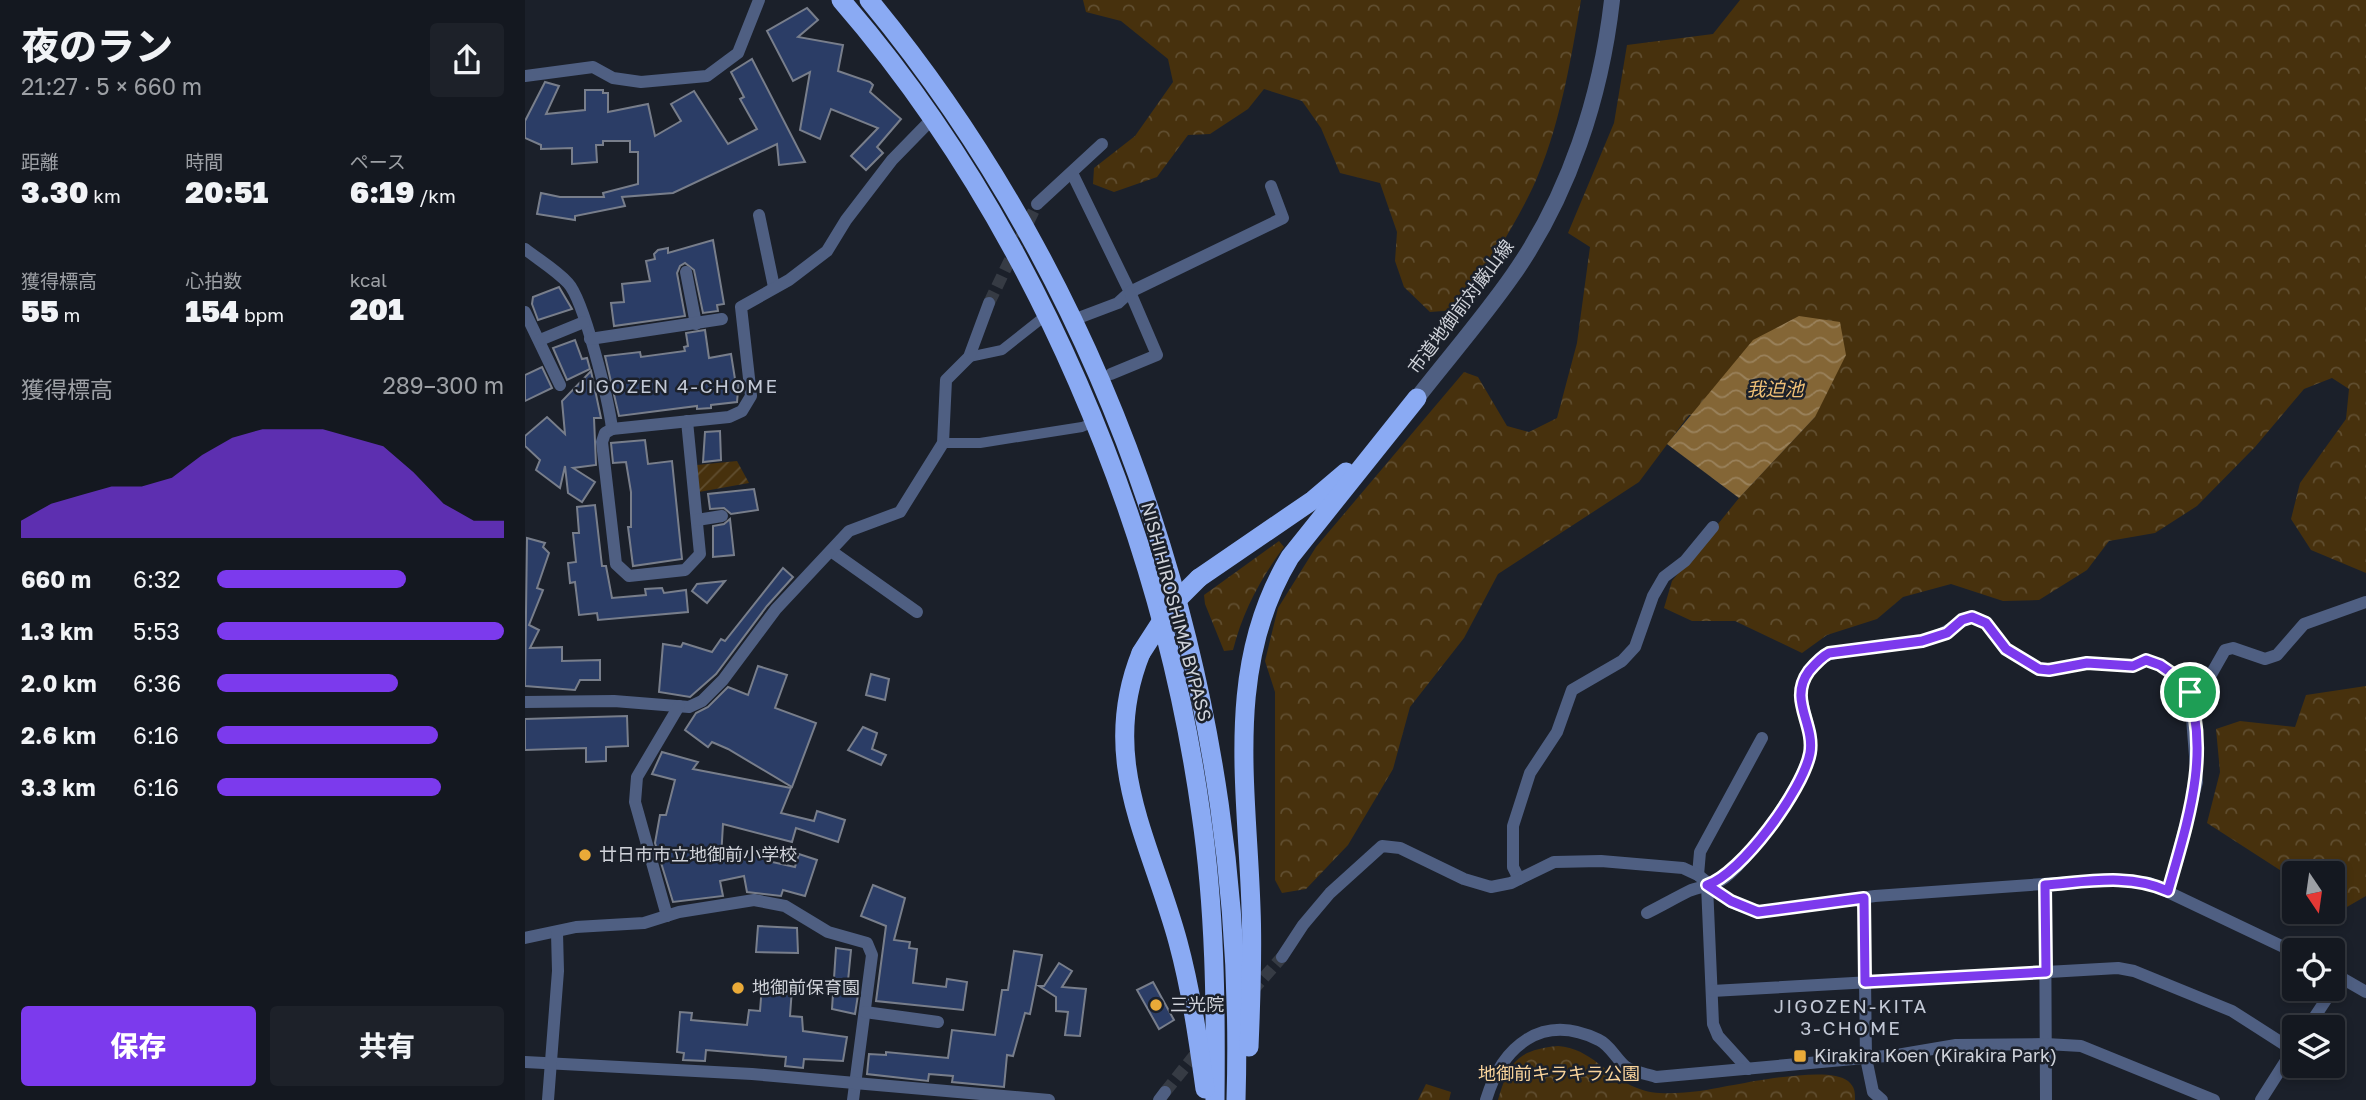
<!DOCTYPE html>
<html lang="ja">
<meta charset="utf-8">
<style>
body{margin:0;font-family:"Golos Text","Noto Sans JP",sans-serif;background:#1d2129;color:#f1f3f6;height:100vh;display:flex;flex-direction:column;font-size:26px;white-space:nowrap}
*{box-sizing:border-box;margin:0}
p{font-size:23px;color:#9da0a5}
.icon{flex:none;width:38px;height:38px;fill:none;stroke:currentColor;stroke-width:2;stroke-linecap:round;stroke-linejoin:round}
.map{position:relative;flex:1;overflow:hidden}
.drawer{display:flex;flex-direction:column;background:#141820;width:525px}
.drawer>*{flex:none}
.needle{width:46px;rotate:167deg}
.buttons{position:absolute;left:1757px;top:861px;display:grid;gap:14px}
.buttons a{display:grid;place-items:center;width:63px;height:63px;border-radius:7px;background:#141820;box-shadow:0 4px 10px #0003,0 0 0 2px #33373e;font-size:35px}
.pin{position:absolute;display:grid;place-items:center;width:60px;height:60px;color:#fff;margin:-30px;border:4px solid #fff;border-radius:50%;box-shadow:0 2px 7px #0007}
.round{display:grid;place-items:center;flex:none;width:74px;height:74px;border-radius:7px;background:#1d2129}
.overview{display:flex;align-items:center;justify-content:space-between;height:119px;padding:0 21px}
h1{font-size:38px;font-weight:800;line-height:52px}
.metrics{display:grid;grid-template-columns:repeat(3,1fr);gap:10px;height:119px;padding:7px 21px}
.metrics div{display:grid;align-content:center}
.metrics b{font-size:30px;font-weight:800}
.metrics small{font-size:19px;font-weight:400}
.metrics p{font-size:19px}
.chart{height:196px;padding:14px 21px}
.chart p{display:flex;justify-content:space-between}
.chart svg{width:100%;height:126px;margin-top:7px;fill:#7c3aed;opacity:.7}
.primary-button{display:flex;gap:14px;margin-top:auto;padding:14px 21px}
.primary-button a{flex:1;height:80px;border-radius:7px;background:#7c3aed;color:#fff;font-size:28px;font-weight:800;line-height:80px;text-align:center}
.primary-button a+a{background:#1d2129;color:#f1f3f6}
ul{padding:0 21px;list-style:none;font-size:23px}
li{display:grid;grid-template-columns:112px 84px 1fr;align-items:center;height:52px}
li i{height:18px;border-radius:9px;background:#7c3aed}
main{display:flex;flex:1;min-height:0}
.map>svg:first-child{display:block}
</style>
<main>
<section class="drawer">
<div class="overview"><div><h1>夜のラン</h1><p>21:27 · 5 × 660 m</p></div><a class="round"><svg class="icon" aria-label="share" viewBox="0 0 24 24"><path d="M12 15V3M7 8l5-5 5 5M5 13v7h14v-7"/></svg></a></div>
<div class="metrics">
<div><p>距離</p><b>3.30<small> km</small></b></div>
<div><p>時間</p><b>20:51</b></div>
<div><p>ペース</p><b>6:19<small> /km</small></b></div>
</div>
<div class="metrics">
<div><p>獲得標高</p><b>55<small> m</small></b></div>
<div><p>心拍数</p><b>154<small> bpm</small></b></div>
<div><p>kcal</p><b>201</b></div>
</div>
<div class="chart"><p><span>獲得標高</span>289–300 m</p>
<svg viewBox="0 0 160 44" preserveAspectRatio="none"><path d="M0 44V38L10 32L20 29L30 26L40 26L50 23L60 15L70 9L80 6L90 6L100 6L110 9L120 12L130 21L140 32L150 38L160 38V44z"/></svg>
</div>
<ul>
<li><b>660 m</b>6:32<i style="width:66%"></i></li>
<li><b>1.3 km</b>5:53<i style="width:100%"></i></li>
<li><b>2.0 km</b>6:36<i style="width:63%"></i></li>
<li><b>2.6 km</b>6:16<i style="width:77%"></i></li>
<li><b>3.3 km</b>6:16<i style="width:78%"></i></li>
</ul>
<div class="primary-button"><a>保存</a><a>共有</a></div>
</section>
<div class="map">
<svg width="1841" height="1100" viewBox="0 0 1841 1100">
<defs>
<pattern id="forest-crowns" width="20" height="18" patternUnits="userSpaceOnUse" patternTransform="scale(1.75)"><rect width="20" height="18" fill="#47310d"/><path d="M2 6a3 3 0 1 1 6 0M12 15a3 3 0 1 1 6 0" fill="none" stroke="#604e30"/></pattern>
<pattern id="garden-furrows" width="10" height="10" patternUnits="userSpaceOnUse" patternTransform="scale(1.75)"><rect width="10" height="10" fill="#47310d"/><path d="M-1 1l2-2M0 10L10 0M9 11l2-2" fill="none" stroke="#604e30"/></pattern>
<pattern id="water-waves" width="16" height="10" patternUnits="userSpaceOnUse" patternTransform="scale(1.75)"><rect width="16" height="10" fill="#846636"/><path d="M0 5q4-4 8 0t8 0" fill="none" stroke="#9a825c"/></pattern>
</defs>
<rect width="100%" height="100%" fill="#1b202a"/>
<g fill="url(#forest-crowns)">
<path d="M558 0H1056C1046 60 1034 131 1008 187 987 231 961 270 932 310L905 312 879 287 870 261 872 232 855 183 815 173 796 128 777 101 739 89 723 109 685 134 663 135 632 177 589 192 568 184 569 168 610 136 648 82 643 59 596 21 561 12Z"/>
<path d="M1215 0H1841V573L1786 550 1766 519 1775 483 1821 419 1824 389 1807 378 1779 389 1730 447 1672 506 1630 533 1584 541 1562 570 1514 600 1478 601 1426 584 1378 597 1352 619 1302 635 1277 653 1210 621H1167L1139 608 1147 581 1214 498 1290 417 1164 415 1114 482 973 574 939 638 885 707 868 769 823 845 781 889 757 893 750 880V692L740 661 753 608 791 547 939 372 953 377 982 426 1004 432 1032 418 1052 343 1065 247 1043 233 1089 123 1102 45 1188 34Z"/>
<path d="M754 541 759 547C735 579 718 611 708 650L699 651 680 604 679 595Z"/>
<path d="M1841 686V896L1808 915 1797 912H1808V873H1769V879L1682 823 1695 772 1691 729 1715 721 1770 727 1781 695Z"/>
<path d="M1033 1046C1066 1048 1082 1077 1112 1088 1130 1096 1156 1093 1175 1091 1204 1087 1301 1063 1323 1081 1330 1087 1330 1092 1330 1100H973C984 1062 992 1050 1033 1046Z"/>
<path d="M901 1084 926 1092 924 1100H893Z"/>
</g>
<path fill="url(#garden-furrows)" d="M212 461 224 483 174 492 172 465Z"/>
<path fill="url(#water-waves)" d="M1274 316 1315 322 1321 355 1290 417 1214 498 1142 444 1228 340Z"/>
<g fill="#2b3d66" stroke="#787e8b" stroke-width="2">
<path d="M282 8 293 20 273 37 318 45 313 71 345 82 348 85 345 92 376 119 352 147 358 153 341 170 326 156 353 128 306 109 295 139 275 130 285 72 268 81 242 31Z"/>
<path d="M227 59 280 162 254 165 252 144 148 193 97 197 100 206 50 216V220L12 214 16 193 35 197H79L78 193 113 184V152H105V141H78V145H71L72 162 47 164V148L16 149V145L0 138V121L20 82 34 86 21 114 60 110V90H78V93H83V112L123 104 130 136 156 121 146 104 169 91 203 144 232 129 215 99 219 97 206 72Z"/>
<path d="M188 240 199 304 192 305 193 311 178 313 169 270 160 263 155 266 152 273 160 316 89 326 86 303 99 302 97 284 125 281 121 261 130 259 129 254 133 250 143 248V253Z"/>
<path d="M34 287 47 309 13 320 7 304 8 297Z"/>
<path d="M180 330 184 358 206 354 210 379H214L212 402 186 405V408L172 409V406L94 416 80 356 115 352 116 357 160 351 159 347 163 346 161 333Z"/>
<path d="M50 340 57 359 62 358 65 369 42 380 28 348Z"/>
<path d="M17 367 27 388 0 401V375Z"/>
<path d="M66 371 76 418H69L71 465 48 468 70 482 57 502 43 493 40 466 35 488 11 470 15 460 0 446V436L22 417 40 434 37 401Z"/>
<path d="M195 431 196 460 178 462 180 432Z"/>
<path d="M120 440 123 464 147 461 157 559 108 566 103 527H106V492L101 462 88 463 86 443Z"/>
<path d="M229 489 233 510 206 514 199 508 185 509 183 494Z"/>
<path d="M70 505 77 566H81L87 598 121 595 120 589 137 588 139 593 161 590 163 612 73 620 72 613 54 615 50 582 45 583 43 563 51 562 48 533H54L52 507Z"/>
<path d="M205 519 209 555 188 557V526L199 524Z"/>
<path d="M2 538 20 543 18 547 24 553 12 588 18 590 4 625 14 630 5 648 37 647V661L75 660V680H55L50 690 0 686Z"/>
<path d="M258 568 268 577 242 606 191 674 165 697 134 692 138 644 156 647 158 643 187 652 196 639 200 641Z"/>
<path d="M200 581 182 603 167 591 172 584Z"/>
<path d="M233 666 262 675 250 708 291 723 267 787 203 749 187 742 183 747 160 730 171 713 183 707 203 687 223 695Z"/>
<path d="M346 674 364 679 360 700 341 695Z"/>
<path d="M102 716 103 746 81 747V761L61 762V748L0 750V719Z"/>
<path d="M338 727 352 733 347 749 361 755 356 765 323 750Z"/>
<path d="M137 752 173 762 168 769 266 788 256 813 289 821 292 811 320 820 313 842 271 828 267 842 198 824 196 858 245 848 247 862 270 867 274 854 292 860 280 896 258 890 256 896 222 892 219 876 195 881 198 896 148 902 130 843 135 815H141L150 780 127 774Z"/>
<path d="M348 885 380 898 369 940 385 942 384 948 392 949 388 983 421 987 422 979 442 982 438 1010 351 1001 361 926 336 916Z"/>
<path d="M233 926 272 928 273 953 231 952Z"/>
<path d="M311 948 326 950 322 991 333 995 330 1014 307 1009Z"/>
<path d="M489 951 517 955 505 1014 500 1013 488 1056 482 1055 479 1087 427 1082 428 1076 404 1074 403 1081 342 1074 344 1054 361 1055V1052L423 1058 427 1030 470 1035 477 990H483Z"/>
<path d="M534 963 547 971 537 987 561 989 555 1036 540 1035 543 1012 531 1011V997L514 986H519Z"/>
<path d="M628 982 649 1020 634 1029 612 990Z"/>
<path d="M237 985 267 988 265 1016 277 1017 278 1031 322 1037 318 1061 279 1059 278 1068 260 1066 261 1057 181 1050 180 1061 158 1060 159 1053 152 1052 155 1012 167 1013 166 1020 222 1025 224 1010 235 1011Z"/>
</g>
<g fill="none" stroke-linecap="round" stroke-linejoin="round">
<g stroke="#363b44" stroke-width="12" stroke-dasharray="12 6" stroke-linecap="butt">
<path d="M464 303 512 204"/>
<path d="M727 991 757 957"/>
<path d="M640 1092 677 1046"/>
</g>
<g stroke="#4f5f82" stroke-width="10">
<path d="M444 357 477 350 520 316"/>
<path d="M418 443H455L557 427 569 422"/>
</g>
<g stroke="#4f5f82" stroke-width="12">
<path d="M0 76 68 67 88 78 116 82 182 76 213 53 234 0"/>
<path d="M547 173 605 292 593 303 548 320"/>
<path d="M512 204 577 144"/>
<path d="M234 215 249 287"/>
<path d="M0 249C14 260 31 270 43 283 59 300 84 402 87 429L80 433 77 442 91 564 104 576 160 570 175 554 162 421"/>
<path d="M161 272 171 324"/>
<path d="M0 312 35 385"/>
<path d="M65 339 197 319"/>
<path d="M15 340 59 322"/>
<path d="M586 374 632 355 605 292 758 218 746 186"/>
<path d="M87 429 204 417 217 411 226 396 216 307 264 280 302 251 321 220 367 160 408 118"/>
<path d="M172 520 197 516"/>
<path d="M306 551 392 612"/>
<path d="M0 702 89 701 164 707 177 701 198 680 251 609 324 531 375 512 418 443 421 380 444 357 464 303"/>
<path d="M1173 875 1175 852 1237 738"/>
<path d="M994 879 988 867V826L1005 773 1032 732 1047 690 1097 661 1110 647 1128 596 1139 577 1160 561 1188 527"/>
<path d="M1182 885 1188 1024 1193 1036 1223 1069"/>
<path d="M1520 885 1521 1100"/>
<path d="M1643 891 1672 782 1665 692"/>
<path d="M1339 898 1341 1058 1348 1092 1357 1100"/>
<path d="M1122 913C1136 906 1150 898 1164 891 1174 887 1185 886 1195 881 1220 867 1281 781 1285 751 1290 713 1256 693 1296 658 1307 649 1381 644 1400 640 1419 636 1430 623 1447 617L1461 623 1481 649 1513 669 1524 670 1562 663 1608 666 1621 660C1636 665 1659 676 1665 692L1679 687 1700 650 1708 648 1740 659 1752 655 1779 624 1841 602"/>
<path d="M142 916 110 802 112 777 154 706"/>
<path d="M0 938 51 927 119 923 154 912 229 900 260 906 303 932 342 943 347 955 328 1100"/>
<path d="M757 957 778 925 805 893 857 846 875 848 939 879 966 887 986 883 1029 862 1076 861 1158 868 1173 875 1206 902 1233 912 1350 896 1589 879 1624 883 1769 952"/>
<path d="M1808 973 1841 992"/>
<path d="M1187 991 1593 968 1609 971 1707 1011 1768 1050"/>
<path d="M340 1012 413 1022"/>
<path d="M1783 1027 1816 977"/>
<path d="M0 1062 227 1074 524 1100"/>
<path d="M23 1100 33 971 32 933"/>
<path d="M634 1100 640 1092"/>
<path d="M961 1100C977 1046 1017 1012 1074 1040 1085 1045 1091 1059 1101 1067 1108 1072 1122 1074 1131 1077L1372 1055 1431 1045 1521 1044 1556 1046 1689 1100"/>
<path d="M1736 1100 1769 1048"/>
</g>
<path stroke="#4f5f82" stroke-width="16" d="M892 398C924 357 958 318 988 275 1044 195 1076 97 1087 0"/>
<g stroke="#8aaaf3" stroke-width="19">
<path d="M316 0C507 220 636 527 676 814 690 909 691 1004 690 1100"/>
<path d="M344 0C597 306 723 705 711 1100"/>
<path d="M674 578 788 500 821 472"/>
<path d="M616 653C573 760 625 839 653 942 666 990 673 1039 680 1089"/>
<path d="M724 1047C726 1000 728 954 726 908 722 786 699 666 765 557L892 398"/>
</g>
<path stroke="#8aaaf3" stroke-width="19" d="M616 653 647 605 674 578"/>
</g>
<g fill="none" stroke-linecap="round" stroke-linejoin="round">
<g stroke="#fff" stroke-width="14">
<path id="route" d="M1447 617 1461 623 1481 649 1514 669 1524 670 1562 663 1608 666 1621 660 1635 665 1661 683C1687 753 1662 823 1643 891 1604 873 1561 882 1520 885L1521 972 1340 982 1339 898 1233 912 1206 901 1182 885C1216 874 1278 790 1285 753 1290 723 1263 700 1284 671 1290 664 1296 657 1304 653L1397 641 1422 633 1437 620Z"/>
</g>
<use href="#route" stroke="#7c3aed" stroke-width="9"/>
</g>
<g fill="#eaaa38" stroke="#1b202a" stroke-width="2.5">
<circle cx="60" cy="855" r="7"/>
<circle cx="213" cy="988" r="7"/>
<circle cx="631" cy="1005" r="7"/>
<rect x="1268" y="1049" width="14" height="14" rx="3.5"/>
</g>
<g text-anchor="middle" stroke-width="5" stroke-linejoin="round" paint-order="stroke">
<g font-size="18" fill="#d0d3da" stroke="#1b202a">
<text transform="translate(936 307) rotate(-53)" y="6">市道地御前対厳山線</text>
<text transform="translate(651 612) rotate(75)" y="6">NISHIHIROSHIMA BYPASS</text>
</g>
<g font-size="18" fill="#d0d3da" stroke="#1b202a" text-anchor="start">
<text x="74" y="861">廿日市市立地御前小学校</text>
<text x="227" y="994">地御前保育園</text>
<text x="645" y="1011">三光院</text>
<text x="1289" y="1062">Kirakira Koen (Kirakira Park)</text>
</g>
<g font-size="18" fill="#fad49b" stroke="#1b202a">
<text x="1034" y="1080">地御前キラキラ公園</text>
</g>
<g font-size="19" letter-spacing="2" fill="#c3c9d6" stroke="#1b202a">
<text x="152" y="393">JIGOZEN 4-CHOME</text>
<text x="1326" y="1013">JIGOZEN-KITA<tspan x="1326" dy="22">3-CHOME</tspan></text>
</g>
<g font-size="19" font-style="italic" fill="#efc077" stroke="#1b202a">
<text x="1250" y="396">我迫池</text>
</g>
</g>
</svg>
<div class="buttons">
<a><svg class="needle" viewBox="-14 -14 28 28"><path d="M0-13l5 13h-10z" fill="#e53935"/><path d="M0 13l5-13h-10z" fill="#9da0a5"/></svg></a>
<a><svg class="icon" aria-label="locate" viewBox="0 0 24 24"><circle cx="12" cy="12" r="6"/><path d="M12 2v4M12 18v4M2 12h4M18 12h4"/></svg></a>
<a><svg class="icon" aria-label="layers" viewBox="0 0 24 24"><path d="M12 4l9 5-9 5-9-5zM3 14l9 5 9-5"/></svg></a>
</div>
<div class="pin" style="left:1665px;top:692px;background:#1e9e55"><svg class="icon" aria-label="arrive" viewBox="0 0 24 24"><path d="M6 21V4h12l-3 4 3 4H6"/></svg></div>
</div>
</main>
